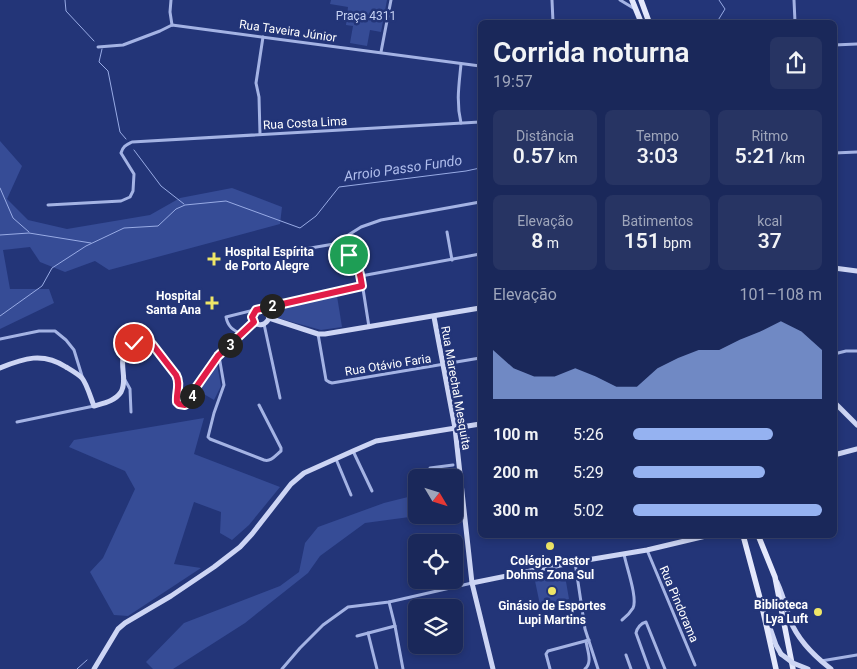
<!DOCTYPE html>
<html lang="pt">
<meta charset="utf-8">
<style>
body{margin:0;font-family:Roboto,sans-serif;background:#273463;color:#f1f3f6;height:100vh;display:flex;flex-direction:column;font-size:19px;white-space:nowrap}
*{box-sizing:border-box;margin:0}
p{font-size:16px;color:#9fa6bb}
.icon{flex:none;width:28px;height:28px;fill:none;stroke:currentColor;stroke-width:2;stroke-linecap:round;stroke-linejoin:round}
.map{position:relative;flex:1;overflow:hidden}
.drawer{position:absolute;left:478px;top:20px;width:359px;height:518px;display:flex;flex-direction:column;background:#1a285a;border-radius:8px;box-shadow:0 2px 8px #0003,0 0 0 1px #384470}
.drawer>*{flex:none}
.needle{width:32px;rotate:128deg}
.controls{position:absolute;left:408px;top:469px;display:grid;gap:10px}
.controls a{display:grid;place-items:center;width:55px;height:55px;border-radius:8px;background:#1a285a;box-shadow:0 2px 8px #0003,0 0 0 1px #384470;font-size:25px}
.pin{position:absolute;display:grid;place-items:center;width:42px;height:42px;color:#fff;margin:-21px;border:2px solid #fff;border-radius:50%;box-shadow:0 1px 5px #0007}
.km{position:absolute;width:25px;height:25px;margin:-12px;border-radius:50%;background:#222;color:#fff;font-size:14px;line-height:25px;text-align:center}
.round{display:grid;place-items:center;flex:none;width:52px;height:52px;border-radius:8px;background:#273463}
.head{display:flex;align-items:center;justify-content:space-between;height:85px;padding:0 15px}
h1{font-size:28px;font-weight:600;line-height:38px}
.figures{display:grid;grid-template-columns:repeat(3,1fr);gap:8px;height:85px;padding:5px 15px}
.figures div{display:grid;align-content:center;border-radius:8px;background:#273463;text-align:center}
.figures b{font-size:21px;font-weight:600}
.figures small{font-size:14px;font-weight:400}
.figures p{font-size:14px}
.chart{height:140px;padding:10px 15px}
.chart p{display:flex;justify-content:space-between}
.chart svg{width:100%;height:90px;margin-top:5px;fill:#95b2f1;opacity:.7}
ul{padding:0 15px;list-style:none;font-size:16px}
li{display:grid;grid-template-columns:80px 60px 1fr;align-items:center;height:38px}
li i{height:12px;border-radius:6px;background:#95b2f1}
.map>svg:first-child{display:block}
</style>
<div class="map">
<svg width="857" height="669" viewBox="0 0 857 669">
<rect width="100%" height="100%" fill="#233578"/>
<g fill="#364c96">
<path d="M331 0H387L381 32 370 30 367 46 350 43 353 26 346 25 348 7 330 4Z"/>
<path d="M0 141 22 166 7 199 28 220 67 229 150 215 180 198 232 188 282 207 280 224 109 270 95 261 65 272 40 262 30 247 3 250 10 289H49L54 303 0 329Z"/>
<path d="M337 296 342 327 321 330 274 317 272 310Z"/>
<path d="M217 364 221 386 214 400 197 390Z"/>
<path d="M204 418 194 454 280 487 249 525 232 540 220 533 221 512 194 502 174 564 201 568 128 616 114 615 90 572 103 558 135 489 125 471 69 447 74 440Z"/>
<path d="M416 495 417 516 365 523 320 556 308 573 245 623 173 669H153L146 662 184 623 280 586 299 572 305 543 318 527 384 503Z"/>
<path d="M564 570 569 599 540 605 534 576 541 575 542 577 551 575 550 573Z"/>
</g>
<g fill="none" stroke-linecap="round" stroke-linejoin="round">
<g stroke="#98abe5" stroke-width="1">
<path d="M65 0 66 11 94 41"/>
<path d="M717 22 725 9 719 0"/>
<path d="M102 49 99 62 108 71 120 132 126 139"/>
<path d="M134 150 161 186 184 204"/>
<path d="M0 188 13 218 29 232"/>
<path d="M0 235 29 233 91 243"/>
<path d="M0 316 42 286 52 268 86 246 124 228 158 226 176 209 185 205 226 201 300 228 316 216 339 187 466 171 480 168"/>
<path d="M77 669 87 660"/>
</g>
<g stroke="#a4b3e4" stroke-width="3">
<path d="M171 0 170 12 172 25"/>
<path d="M552 0 553 22"/>
<path d="M620 0 635 9"/>
<path d="M794 0 795 22"/>
<path d="M834 45 857 44"/>
<path d="M98 47 123 45 160 31 172 25 480 66"/>
<path d="M381 52 391 0"/>
<path d="M461 123C456 102 459 85 461 64"/>
<path d="M260 134 259 97 256 83 263 37"/>
<path d="M834 153 857 152"/>
<path d="M48 205 121 201 130 197 133 191 134 174 121 153C123 146 126 145 132 142L480 122"/>
<path d="M447 232 452 260"/>
<path d="M334 244 339 250 354 259 357 263 361 276 369 327"/>
<path d="M293 251 334 244 361 227 381 220 480 202"/>
<path d="M361 276 480 254"/>
<path d="M264 324 280 398"/>
<path d="M241 334C233 330 228 327 226 317L258 309 362 286"/>
<path d="M318 334 326 380 329 382 332 383 480 358"/>
<path d="M0 339 39 331H55L66 340 74 350 82 376"/>
<path d="M834 354 846 351H857"/>
<path d="M219 356 224 385 214 413 208 437 210 439 264 460C271 462 275 456 281 451V448L259 405"/>
<path d="M125 380 130 389 131 412"/>
<path d="M17 422 94 406"/>
<path d="M353 451 372 491"/>
<path d="M336 459 351 495"/>
<path d="M430 468 453 465"/>
<path d="M647 550 695 665"/>
<path d="M575 562 585 629 598 669"/>
<path d="M389 602 395 626 403 669"/>
<path d="M622 620C626 617 630 613 633 608 638 598 626 566 624 554"/>
<path d="M368 633 377 669"/>
<path d="M357 636 395 626"/>
<path d="M626 655 631 669"/>
<path d="M821 661 857 655"/>
<path d="M282 669 300 648 323 625 348 607 389 602 472 583"/>
<path d="M550 669 546 654 548 651 589 640"/>
<path d="M585 669C593 662 587 650 586 641"/>
<path d="M649 669 636 633C637 628 641 623 646 622L665 669"/>
</g>
<g stroke="#cdd5f4" stroke-width="5">
<path d="M834 268 857 271"/>
<path d="M434 317 455 428 472 583 493 669"/>
<path d="M269 318 318 334H325L480 308"/>
<path d="M254 322C250 313 257 306 266 311L269 318"/>
<path d="M254 322C259 327 266 325 269 318"/>
<path d="M0 368C24 358 43 352 66 367 71 370 78 374 82 378 87 384 91 399 94 406 104 403 115 401 121 392 127 381 121 370 123 358 124 351 128 346 134 343 139 341 144 340 149 342 156 346 171 368 176 375 181 384 176 392 177 401L179 404 185 405 190 400 197 386 218 355 254 322"/>
<path d="M834 402 857 425"/>
<path d="M834 455 857 449"/>
<path d="M777 582C783 595 786 607 790 620 798 640 814 656 831 669"/>
<path d="M472 583 575 562 647 550 710 535"/>
<path d="M768 622 776 645 781 654"/>
<path d="M94 669 118 629 125 623 171 596 214 567 240 547 252 534 291 484 304 473 353 451 376 441 480 424"/>
</g>
<g stroke="#e4e8fc" stroke-width="5.5">
<path d="M632 0 641 22"/>
<path d="M641 0 649 22"/>
<path d="M743 535 761 602 776 669"/>
<path d="M758 535 775 577 793 669"/>
</g>
<path stroke="#cdd5f4" stroke-width="5" d="M781 654 793 663 808 669"/>
</g>
<g fill="none" stroke-linecap="round" stroke-linejoin="round">
<g stroke="#fff" stroke-width="10">
<path id="route" d="M134 343 144 341 152 344 176 375C181 384 176 392 177 402L179 404 185 405 190 400 197 386 218 356 254 322 252 317 256 310 362 286C360 274 359 263 349 255"/>
</g>
<use href="#route" stroke="#e11d48" stroke-width="6"/>
</g>
<g fill="#efe667" stroke="#233578" stroke-width="2">
<path d="M211.5 251.5h5v5h5v5h-5v5h-5v-5h-5v-5h5z"/>
<path d="M209.5 295.5h5v5h5v5h-5v5h-5v-5h-5v-5h5z"/>
<circle cx="550" cy="546" r="5"/>
<circle cx="552" cy="591" r="5"/>
<circle cx="818" cy="612" r="5"/>
</g>
<g text-anchor="middle" stroke-width="5" stroke-linejoin="round" paint-order="stroke">
<g font-size="12" fill="#c6d1f3" stroke="#233578">
<text x="366" y="20">Praça 4311</text>
</g>
<g font-size="12" fill="#fff" stroke="#233578">
<text transform="translate(288 31) rotate(8)" y="4">Rua Taveira Júnior</text>
<text transform="translate(305 123) rotate(-3)" y="4">Rua Costa Lima</text>
<text transform="translate(388 365) rotate(-9)" y="4">Rua Otávio Faria</text>
<text transform="translate(456 388) rotate(80)" y="4">Rua Marechal Mesquita</text>
<text transform="translate(679 604) rotate(67)" y="4">Rua Pindorama</text>
</g>
<g font-size="12" font-weight="bold" fill="#fff" stroke="#233578" text-anchor="end">
<text x="225" y="256" text-anchor="start">Hospital Espírita<tspan x="225" dy="14">de Porto Alegre</tspan></text>
<text x="201" y="300">Hospital<tspan x="201" dy="14">Santa Ana</tspan></text>
<text x="550" y="565" text-anchor="middle">Colégio Pastor<tspan x="550" dy="14">Dohms Zona Sul</tspan></text>
<text x="808" y="609">Biblioteca<tspan x="808" dy="14">Lya Luft</tspan></text>
<text x="552" y="610" text-anchor="middle">Ginásio de Esportes<tspan x="552" dy="14">Lupi Martins</tspan></text>
</g>
<g font-size="14" font-style="italic" fill="#afbdec" stroke="#233578">
<text transform="translate(403 168) rotate(-8)" y="5">Arroio Passo Fundo</text>
</g>
</g>
</svg>
<div class="controls">
<a><svg class="needle" viewBox="-14 -14 28 28"><path d="M0-13l5 13h-10z" fill="#e53935"/><path d="M0 13l5-13h-10z" fill="#9fa6bb"/></svg></a>
<a><svg class="icon" aria-label="locate" viewBox="0 0 24 24"><circle cx="12" cy="12" r="6"/><path d="M12 2v4M12 18v4M2 12h4M18 12h4"/></svg></a>
<a><svg class="icon" aria-label="layers" viewBox="0 0 24 24"><path d="M12 4l9 5-9 5-9-5zM3 14l9 5 9-5"/></svg></a>
</div>
<div class="pin" style="left:349px;top:255px;background:#1e9e55"><svg class="icon" aria-label="arrive" viewBox="0 0 24 24"><path d="M6 21V4h12l-3 4 3 4H6"/></svg></div>
<div class="pin" style="left:134px;top:343px;background:#d93025"><svg class="icon" aria-label="check" viewBox="0 0 24 24"><path d="M5 12l5 5 9-10"/></svg></div>
<b class="km" style="left:272px;top:306px">2</b>
<b class="km" style="left:230px;top:345px">3</b>
<b class="km" style="left:192px;top:396px">4</b>
<section class="drawer">
<div class="head"><div><h1>Corrida noturna</h1><p>19:57</p></div><a class="round"><svg class="icon" aria-label="share" viewBox="0 0 24 24"><path d="M12 15V3M7 8l5-5 5 5M5 13v7h14v-7"/></svg></a></div>
<div class="figures">
<div><p>Distância</p><b>0.57<small> km</small></b></div>
<div><p>Tempo</p><b>3:03</b></div>
<div><p>Ritmo</p><b>5:21<small> /km</small></b></div>
</div>
<div class="figures">
<div><p>Elevação</p><b>8<small> m</small></b></div>
<div><p>Batimentos</p><b>151<small> bpm</small></b></div>
<div><p>kcal</p><b>37</b></div>
</div>
<div class="chart"><p><span>Elevação</span>101–108 m</p>
<svg viewBox="0 0 160 44" preserveAspectRatio="none"><path d="M0 44V20L10 29L20 33L30 33L40 29L50 33L60 38L70 38L80 29L90 24L100 20L110 20L120 15L130 11L140 6L150 11L160 20V44z"/></svg>
</div>
<ul>
<li><b>100 m</b>5:26<i style="width:74%"></i></li>
<li><b>200 m</b>5:29<i style="width:70%"></i></li>
<li><b>300 m</b>5:02<i style="width:100%"></i></li>
</ul>
</section>
</div>
